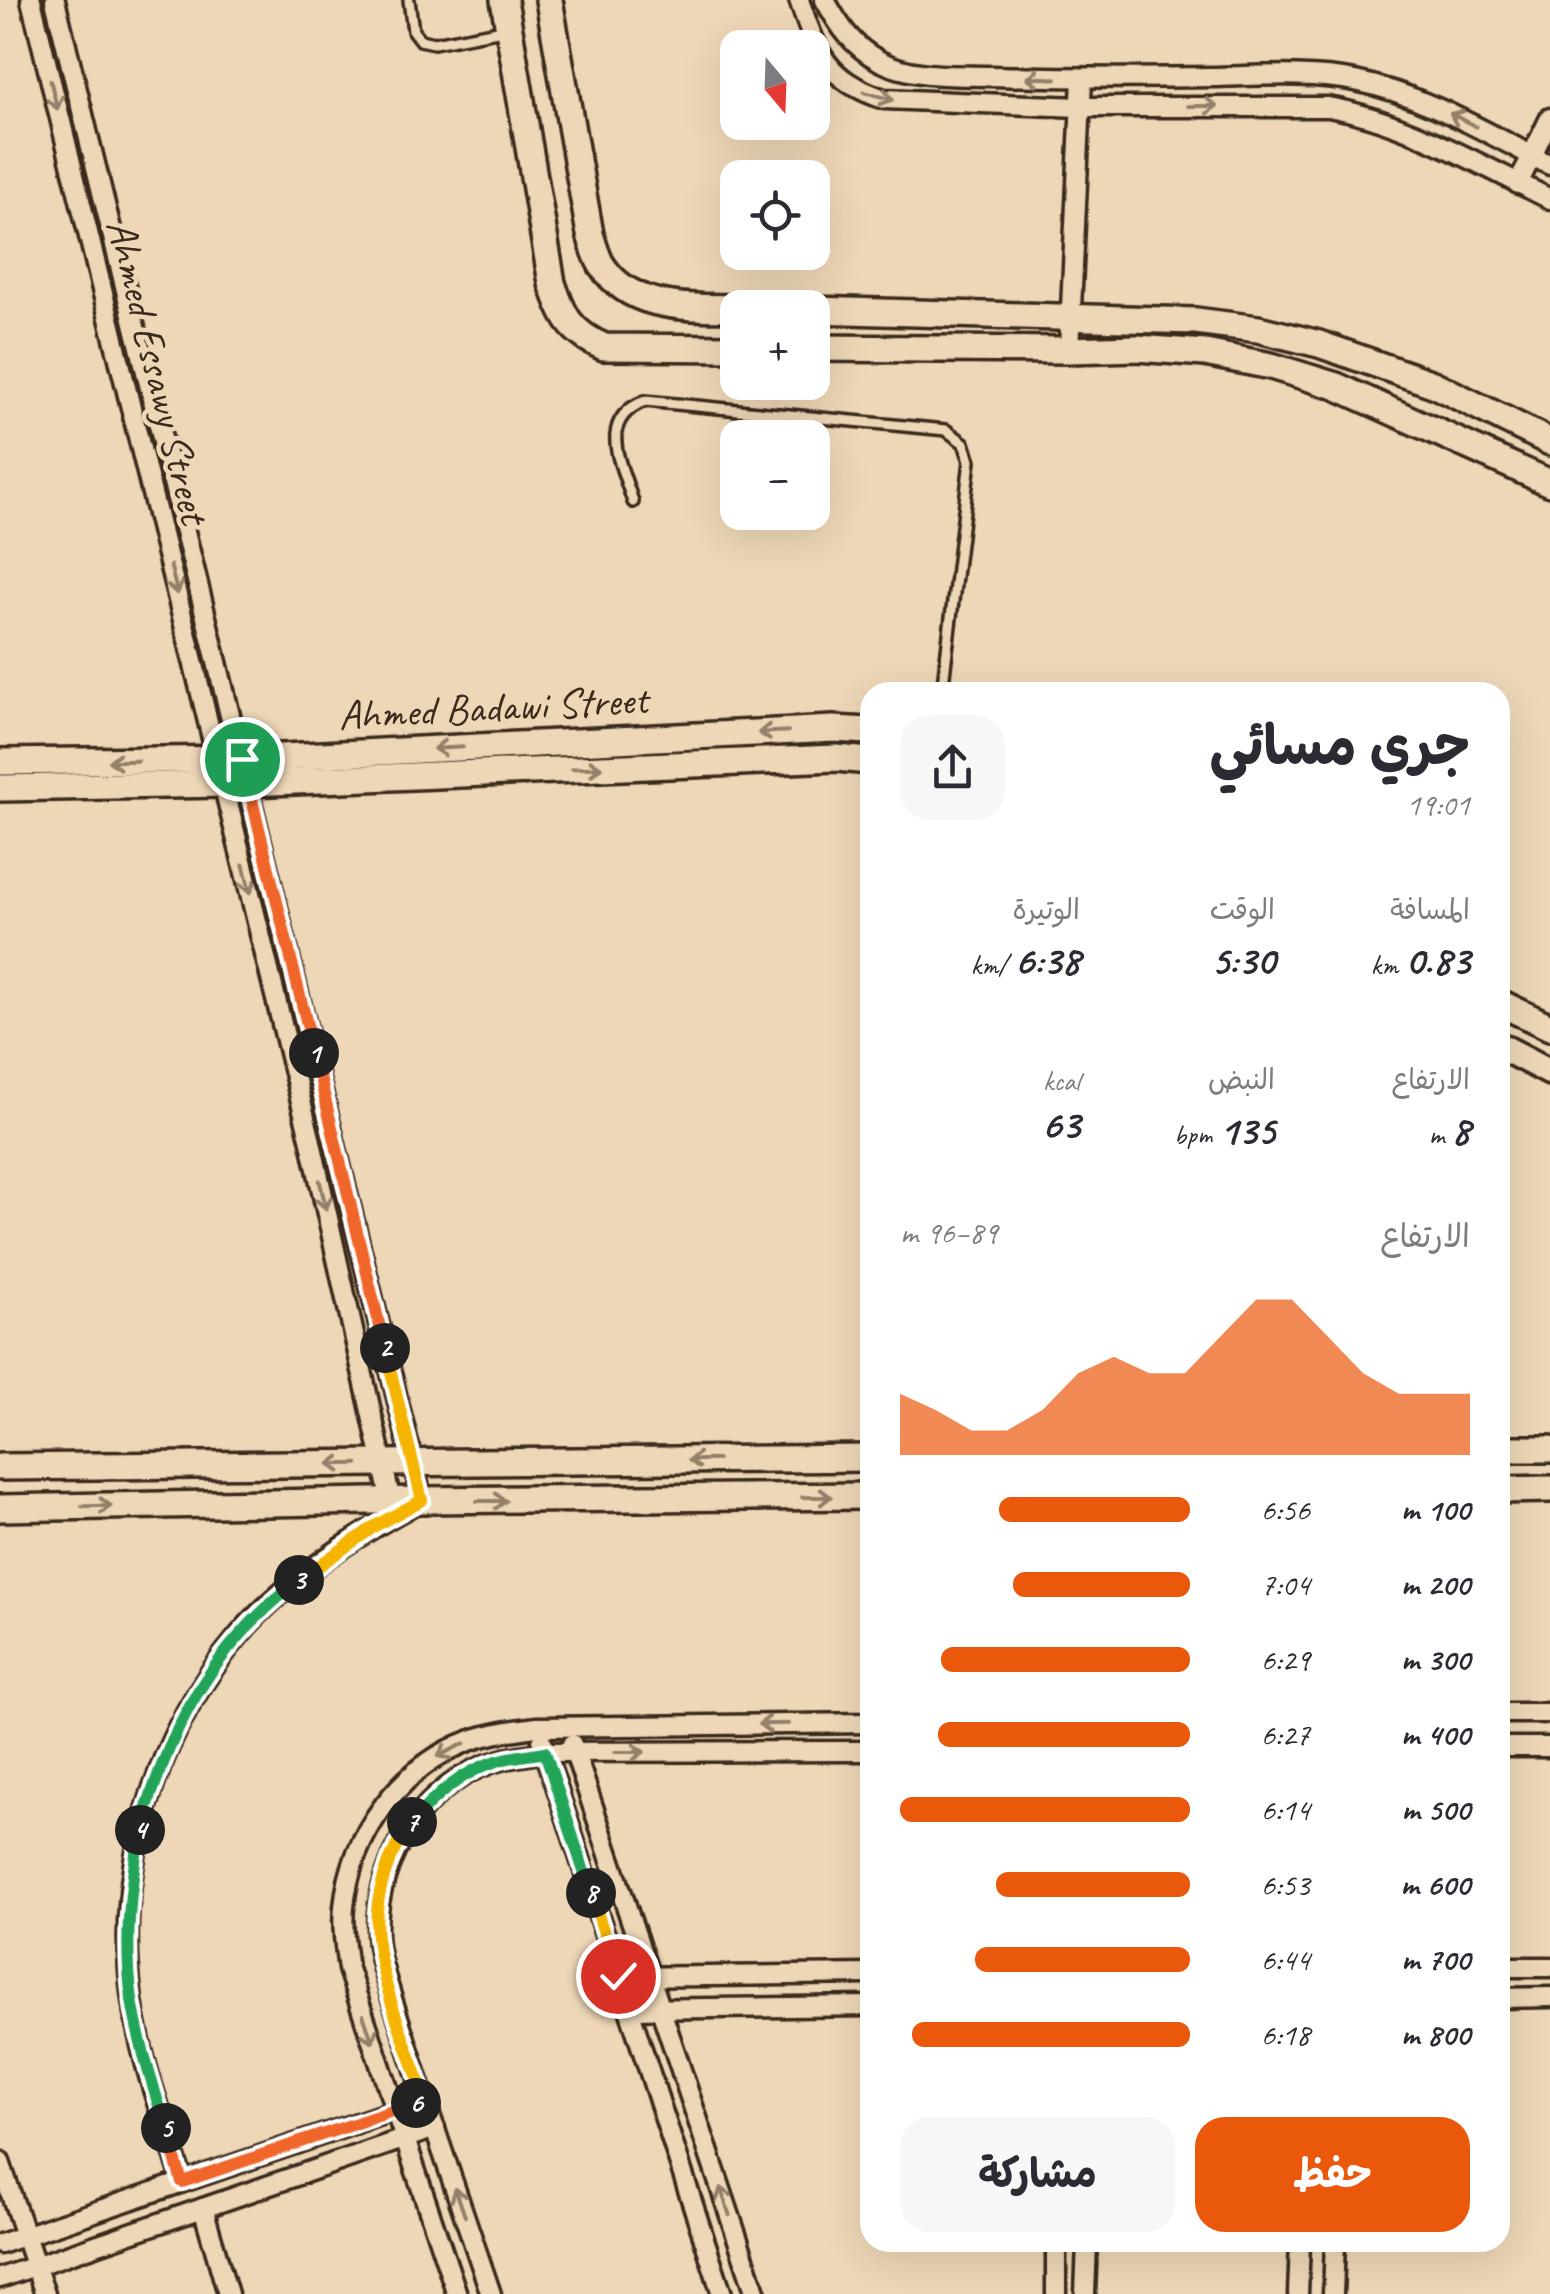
<!DOCTYPE html>
<html lang="ar">
<meta charset="utf-8">
<style>
body{margin:0;font-family:Caveat,"Playpen Sans Arabic",sans-serif;background:#f7f7f7;color:#2b2b33;direction:rtl;height:100vh;display:flex;flex-direction:column;font-size:38px;white-space:nowrap}
*{box-sizing:border-box;margin:0}
p{font-size:32px;color:#7c7c81}
.icon{flex:none;width:55px;height:55px;fill:none;stroke:currentColor;stroke-width:2;stroke-linecap:round;stroke-linejoin:round}
.map{position:relative;flex:1;overflow:hidden;direction:ltr}
.sheet{position:absolute;left:860px;top:682px;width:650px;height:1570px;display:flex;flex-direction:column;background:#fff;border-radius:30px;box-shadow:0 10px 40px #0002;direction:rtl}
.sheet>*{flex:none}
.needle{width:65px;rotate:161deg}
.buttons{position:absolute;left:720px;top:30px;display:grid;gap:20px}
.buttons a{display:grid;place-items:center;width:110px;height:110px;border-radius:20px;background:#fff;box-shadow:0 10px 40px #0002;font-size:50px}
.pin{position:absolute;display:grid;place-items:center;width:85px;height:85px;color:#fff;margin:-42px;border:5px solid #fff;border-radius:50%;box-shadow:0 2px 10px #0007}
.km{position:absolute;width:50px;height:50px;margin:-25px;border-radius:50%;background:#222;color:#fff;font-size:28px;line-height:50px;text-align:center}
.round{display:grid;place-items:center;flex:none;width:105px;height:105px;border-radius:30px;background:#f7f7f7}
.overview{display:flex;align-items:center;justify-content:space-between;height:170px;padding:0 40px}
h1{font-size:55px;font-weight:700;line-height:75px}
.figures{display:grid;grid-template-columns:repeat(3,1fr);gap:15px;height:170px;padding:10px 40px}
.figures div{display:grid;align-content:center}
.figures b{font-size:42px;font-weight:700}
.figures small{font-size:28px;font-weight:400}
.figures p{font-size:28px}
.chart{height:280px;padding:20px 40px}
.chart p{display:flex;justify-content:space-between}
.chart svg{width:100%;height:180px;margin-top:10px;fill:#ea580c;opacity:.7}
.button{display:flex;gap:20px;margin-top:auto;padding:20px 40px}
.button a{flex:1;height:115px;border-radius:30px;background:#ea580c;color:#fff;font-size:40px;font-weight:700;line-height:115px;text-align:center}
.button a+a{background:#f7f7f7;color:#2b2b33}
ul{padding:0 40px;list-style:none;font-size:32px}
li{display:grid;grid-template-columns:160px 120px 1fr;align-items:center;height:75px}
li i{height:25px;border-radius:12px;background:#ea580c}
.map>svg:first-child{display:block}
</style>
<div class="map">
<svg width="1550" height="2294" viewBox="0 0 1550 2294">
<rect width="100%" height="100%" fill="#eed7b7"/>
<filter id="ink" filterUnits="userSpaceOnUse"><feTurbulence type="fractalNoise" baseFrequency=".01" numOctaves="2"/><feDisplacementMap in="SourceGraphic" scale="20" xChannelSelector="R" yChannelSelector="G"/><feConvolveMatrix kernelMatrix="1 2 1 2 8 2 1 2 1" color-interpolation-filters="sRGB"/></filter>
<g filter="url(#ink)">
<g fill="none" stroke-linecap="round" stroke-linejoin="round">
<g stroke="#3b2a1e" stroke-width="16">
<g id="lane">
<path d="M409 0 413 31 420 40 434 43 508 29"/>
<path d="M633 502C622 465 595 420 645 401L946 430 964 443 970 461 942 692"/>
</g>
</g>
<g stroke="#3b2a1e" stroke-width="25">
<g id="street">
<path d="M31 0 311 1142 391 1501"/>
<path d="M55 0 422 1500C358 1535 289 1577 240 1634 155 1734 114 1869 132 2000 141 2062 164 2122 183 2182"/>
<path d="M799 0C818 55 826 79 884 99L1080 107H1328C1404 120 1481 165 1550 199"/>
<path d="M825 0C839 26 853 47 880 61 912 78 956 75 991 76 1065 78 1138 78 1212 77 1259 76 1309 72 1355 81 1425 95 1487 133 1550 165"/>
<path d="M1518 184 1550 118"/>
<path d="M1069 350 1082 79"/>
<path d="M1500 1713H1550"/>
<path d="M542 1742 722 2294"/>
<path d="M572 1744 756 2294"/>
<path d="M1500 1747H1550"/>
<path d="M1500 1967H1550"/>
<path d="M618 1977 870 1974"/>
<path d="M1500 1998 1550 1997"/>
<path d="M629 2009 870 2006"/>
<path d="M0 2162 45 2294"/>
<path d="M203 2208 228 2294"/>
<path d="M0 2244 425 2100"/>
<path d="M0 2278 435 2128"/>
<path d="M457 2294 348 1969C345 1948 342 1928 344 1907 351 1834 400 1767 469 1741 491 1733 513 1730 537 1727L870 1723"/>
<path d="M491 2294C469 2229 447 2164 425 2100 414 2066 403 2033 392 1999 386 1978 377 1954 377 1932 376 1857 426 1780 501 1760 515 1756 531 1755 545 1752L870 1751"/>
<path d="M1056 2294V2242"/>
<path d="M1085 2294 1087 2242"/>
<path d="M1298 2294 1300 2242"/>
<path d="M1333 2294 1335 2242"/>
</g>
</g>
<g stroke="#3b2a1e" stroke-width="32">
<g id="secondary">
<path d="M504 0 552 283C563 316 570 332 604 347L738 348"/>
<path d="M549 0 590 234C593 244 596 255 601 264 630 311 689 307 738 308"/>
<path d="M812 310 1196 321 1258 329 1319 344 1433 384 1550 442"/>
<path d="M812 348 1069 350 1137 348 1205 353 1271 366 1336 386 1550 483"/>
<path d="M0 762 242 759 833 729 870 731"/>
<path d="M0 788 224 784 836 758 870 761"/>
<path d="M1500 1003 1550 1027"/>
<path d="M1500 1046 1550 1072"/>
<path d="M1500 1449H1550"/>
<path d="M0 1467 870 1458"/>
<path d="M1500 1490 1550 1489"/>
<path d="M0 1508 422 1500 870 1496"/>
</g>
</g>
<use href="#lane" stroke="#eed7b7" stroke-width="9"/>
<use href="#street" stroke="#eed7b7" stroke-width="18"/>
<use href="#secondary" stroke="#eed7b7" stroke-width="25"/>
</g>
<defs><path id="oneway-shaft" d="M-6 0H5M1.5-3L5.5 0L1.5 3" fill="none" stroke-width="1.6" stroke-linecap="round" stroke-linejoin="round" transform="scale(2.5)"/></defs>
<g stroke="#94806a">
<use href="#oneway-shaft" transform="translate(1041 78) rotate(-178)"/>
<use href="#oneway-shaft" transform="translate(54 95) rotate(76)"/>
<use href="#oneway-shaft" transform="translate(879 96) rotate(15)"/>
<use href="#oneway-shaft" transform="translate(1203 106)"/>
<use href="#oneway-shaft" transform="translate(1463 120) rotate(-153)"/>
<use href="#oneway-shaft" transform="translate(174 580) rotate(76)"/>
<use href="#oneway-shaft" transform="translate(773 732) rotate(177)"/>
<use href="#oneway-shaft" transform="translate(448 748) rotate(177)"/>
<use href="#oneway-shaft" transform="translate(123 761) rotate(179)"/>
<use href="#oneway-shaft" transform="translate(587 768) rotate(-2)"/>
<use href="#oneway-shaft" transform="translate(247 879) rotate(76)"/>
<use href="#oneway-shaft" transform="translate(323 1195) rotate(77)"/>
<use href="#oneway-shaft" transform="translate(703 1460) rotate(179)"/>
<use href="#oneway-shaft" transform="translate(343 1464) rotate(179)"/>
<use href="#oneway-shaft" transform="translate(817 1497) rotate(-1)"/>
<use href="#oneway-shaft" transform="translate(492 1501)"/>
<use href="#oneway-shaft" transform="translate(97 1506) rotate(-1)"/>
<use href="#oneway-shaft" transform="translate(773 1724) rotate(179)"/>
<use href="#oneway-shaft" transform="translate(451 1750) rotate(153)"/>
<use href="#oneway-shaft" transform="translate(630 1752)"/>
<use href="#oneway-shaft" transform="translate(368 2029) rotate(71)"/>
<use href="#oneway-shaft" transform="translate(725 2201) rotate(-108)"/>
<use href="#oneway-shaft" transform="translate(460 2202) rotate(-109)"/>
</g>
</g>
<g fill="none" stroke-linecap="round" stroke-linejoin="round" filter="url(#ink)">
<g stroke="#fff" stroke-width="20">
<path id="split-1" d="M242 759 314 1053"/>
</g>
<g stroke="#fff" stroke-width="20">
<path id="split-2" d="M314 1053 385 1348"/>
</g>
<g stroke="#fff" stroke-width="20">
<path id="split-3" d="M299 1580 375 1526 422 1500 385 1348"/>
</g>
<g stroke="#fff" stroke-width="20">
<path id="split-4" d="M140 1830C171 1725 211 1649 299 1580"/>
</g>
<g stroke="#fff" stroke-width="20">
<path id="split-5" d="M140 1830C130 1887 124 1943 132 2000 139 2044 153 2086 166 2128"/>
</g>
<g stroke="#fff" stroke-width="20">
<path id="split-6" d="M166 2128 182 2182 416 2103"/>
</g>
<g stroke="#fff" stroke-width="20">
<path id="split-7" d="M412 1822C388 1852 373 1899 377 1938 383 1991 408 2049 426 2100L416 2103"/>
</g>
<g stroke="#fff" stroke-width="20">
<path id="split-8" d="M412 1822C436 1795 462 1772 497 1761 512 1756 530 1755 545 1752L591 1893"/>
</g>
<g stroke="#fff" stroke-width="20">
<path id="split-9" d="M591 1893 618 1976"/>
</g>
<use href="#split-1" stroke="#f0652b" stroke-width="12"/>
<use href="#split-2" stroke="#f0652b" stroke-width="12"/>
<use href="#split-3" stroke="#f5b400" stroke-width="12"/>
<use href="#split-4" stroke="#22a559" stroke-width="12"/>
<use href="#split-5" stroke="#22a559" stroke-width="12"/>
<use href="#split-6" stroke="#f0652b" stroke-width="12"/>
<use href="#split-7" stroke="#f5b400" stroke-width="12"/>
<use href="#split-8" stroke="#22a559" stroke-width="12"/>
<use href="#split-9" stroke="#f5b400" stroke-width="12"/>
</g>
<g text-anchor="middle" stroke-width="9" stroke-linejoin="round" paint-order="stroke">
<g font-size="42" fill="#3b2a1e" stroke="#eed7b7">
<text transform="translate(159 371) rotate(76)" y="15">Ahmed Essawy Street</text>
<text transform="translate(493 706) rotate(-3)" y="15">Ahmed Badawi Street</text>
</g>
</g>
</svg>
<div class="buttons">
<a><svg class="needle" viewBox="-14 -14 28 28"><path d="M0-13l5 13h-10z" fill="#e53935"/><path d="M0 13l5-13h-10z" fill="#7c7c81"/></svg></a>
<a><svg class="icon" aria-label="locate" viewBox="0 0 24 24"><circle cx="12" cy="12" r="6"/><path d="M12 2v4M12 18v4M2 12h4M18 12h4"/></svg></a>
<a>+</a>
<a>−</a>
</div>
<div class="pin" style="left:242px;top:759px;background:#1e9e55"><svg class="icon" aria-label="arrive" viewBox="0 0 24 24"><path d="M6 21V4h12l-3 4 3 4H6"/></svg></div>
<div class="pin" style="left:618px;top:1976px;background:#d93025"><svg class="icon" aria-label="check" viewBox="0 0 24 24"><path d="M5 12l5 5 9-10"/></svg></div>
<b class="km" style="left:314px;top:1053px">1</b>
<b class="km" style="left:385px;top:1348px">2</b>
<b class="km" style="left:299px;top:1580px">3</b>
<b class="km" style="left:140px;top:1830px">4</b>
<b class="km" style="left:166px;top:2128px">5</b>
<b class="km" style="left:416px;top:2103px">6</b>
<b class="km" style="left:412px;top:1822px">7</b>
<b class="km" style="left:591px;top:1893px">8</b>
<section class="sheet">
<div class="overview"><div><h1>جري مسائي</h1><p>19:01</p></div><a class="round"><svg class="icon" aria-label="share" viewBox="0 0 24 24"><path d="M12 15V3M7 8l5-5 5 5M5 13v7h14v-7"/></svg></a></div>
<div class="figures">
<div><p>المسافة</p><b>0.83<small> km</small></b></div>
<div><p>الوقت</p><b>5:30</b></div>
<div><p>الوتيرة</p><b>6:38<small> /km</small></b></div>
</div>
<div class="figures">
<div><p>الارتفاع</p><b>8<small> m</small></b></div>
<div><p>النبض</p><b>135<small> bpm</small></b></div>
<div><p>kcal</p><b>63</b></div>
</div>
<div class="chart"><p><span>الارتفاع</span>89–96 m</p>
<svg viewBox="0 0 160 44" preserveAspectRatio="none"><path d="M0 44V29L10 33L20 38L30 38L40 33L50 24L60 20L70 24L80 24L90 15L100 6L110 6L120 15L130 24L140 29L150 29L160 29V44z"/></svg>
</div>
<ul>
<li><b>100 m</b>6:56<i style="width:66%"></i></li>
<li><b>200 m</b>7:04<i style="width:61%"></i></li>
<li><b>300 m</b>6:29<i style="width:86%"></i></li>
<li><b>400 m</b>6:27<i style="width:87%"></i></li>
<li><b>500 m</b>6:14<i style="width:100%"></i></li>
<li><b>600 m</b>6:53<i style="width:67%"></i></li>
<li><b>700 m</b>6:44<i style="width:74%"></i></li>
<li><b>800 m</b>6:18<i style="width:96%"></i></li>
</ul>
<div class="button"><a>حفظ</a><a>مشاركة</a></div>
</section>
</div>
